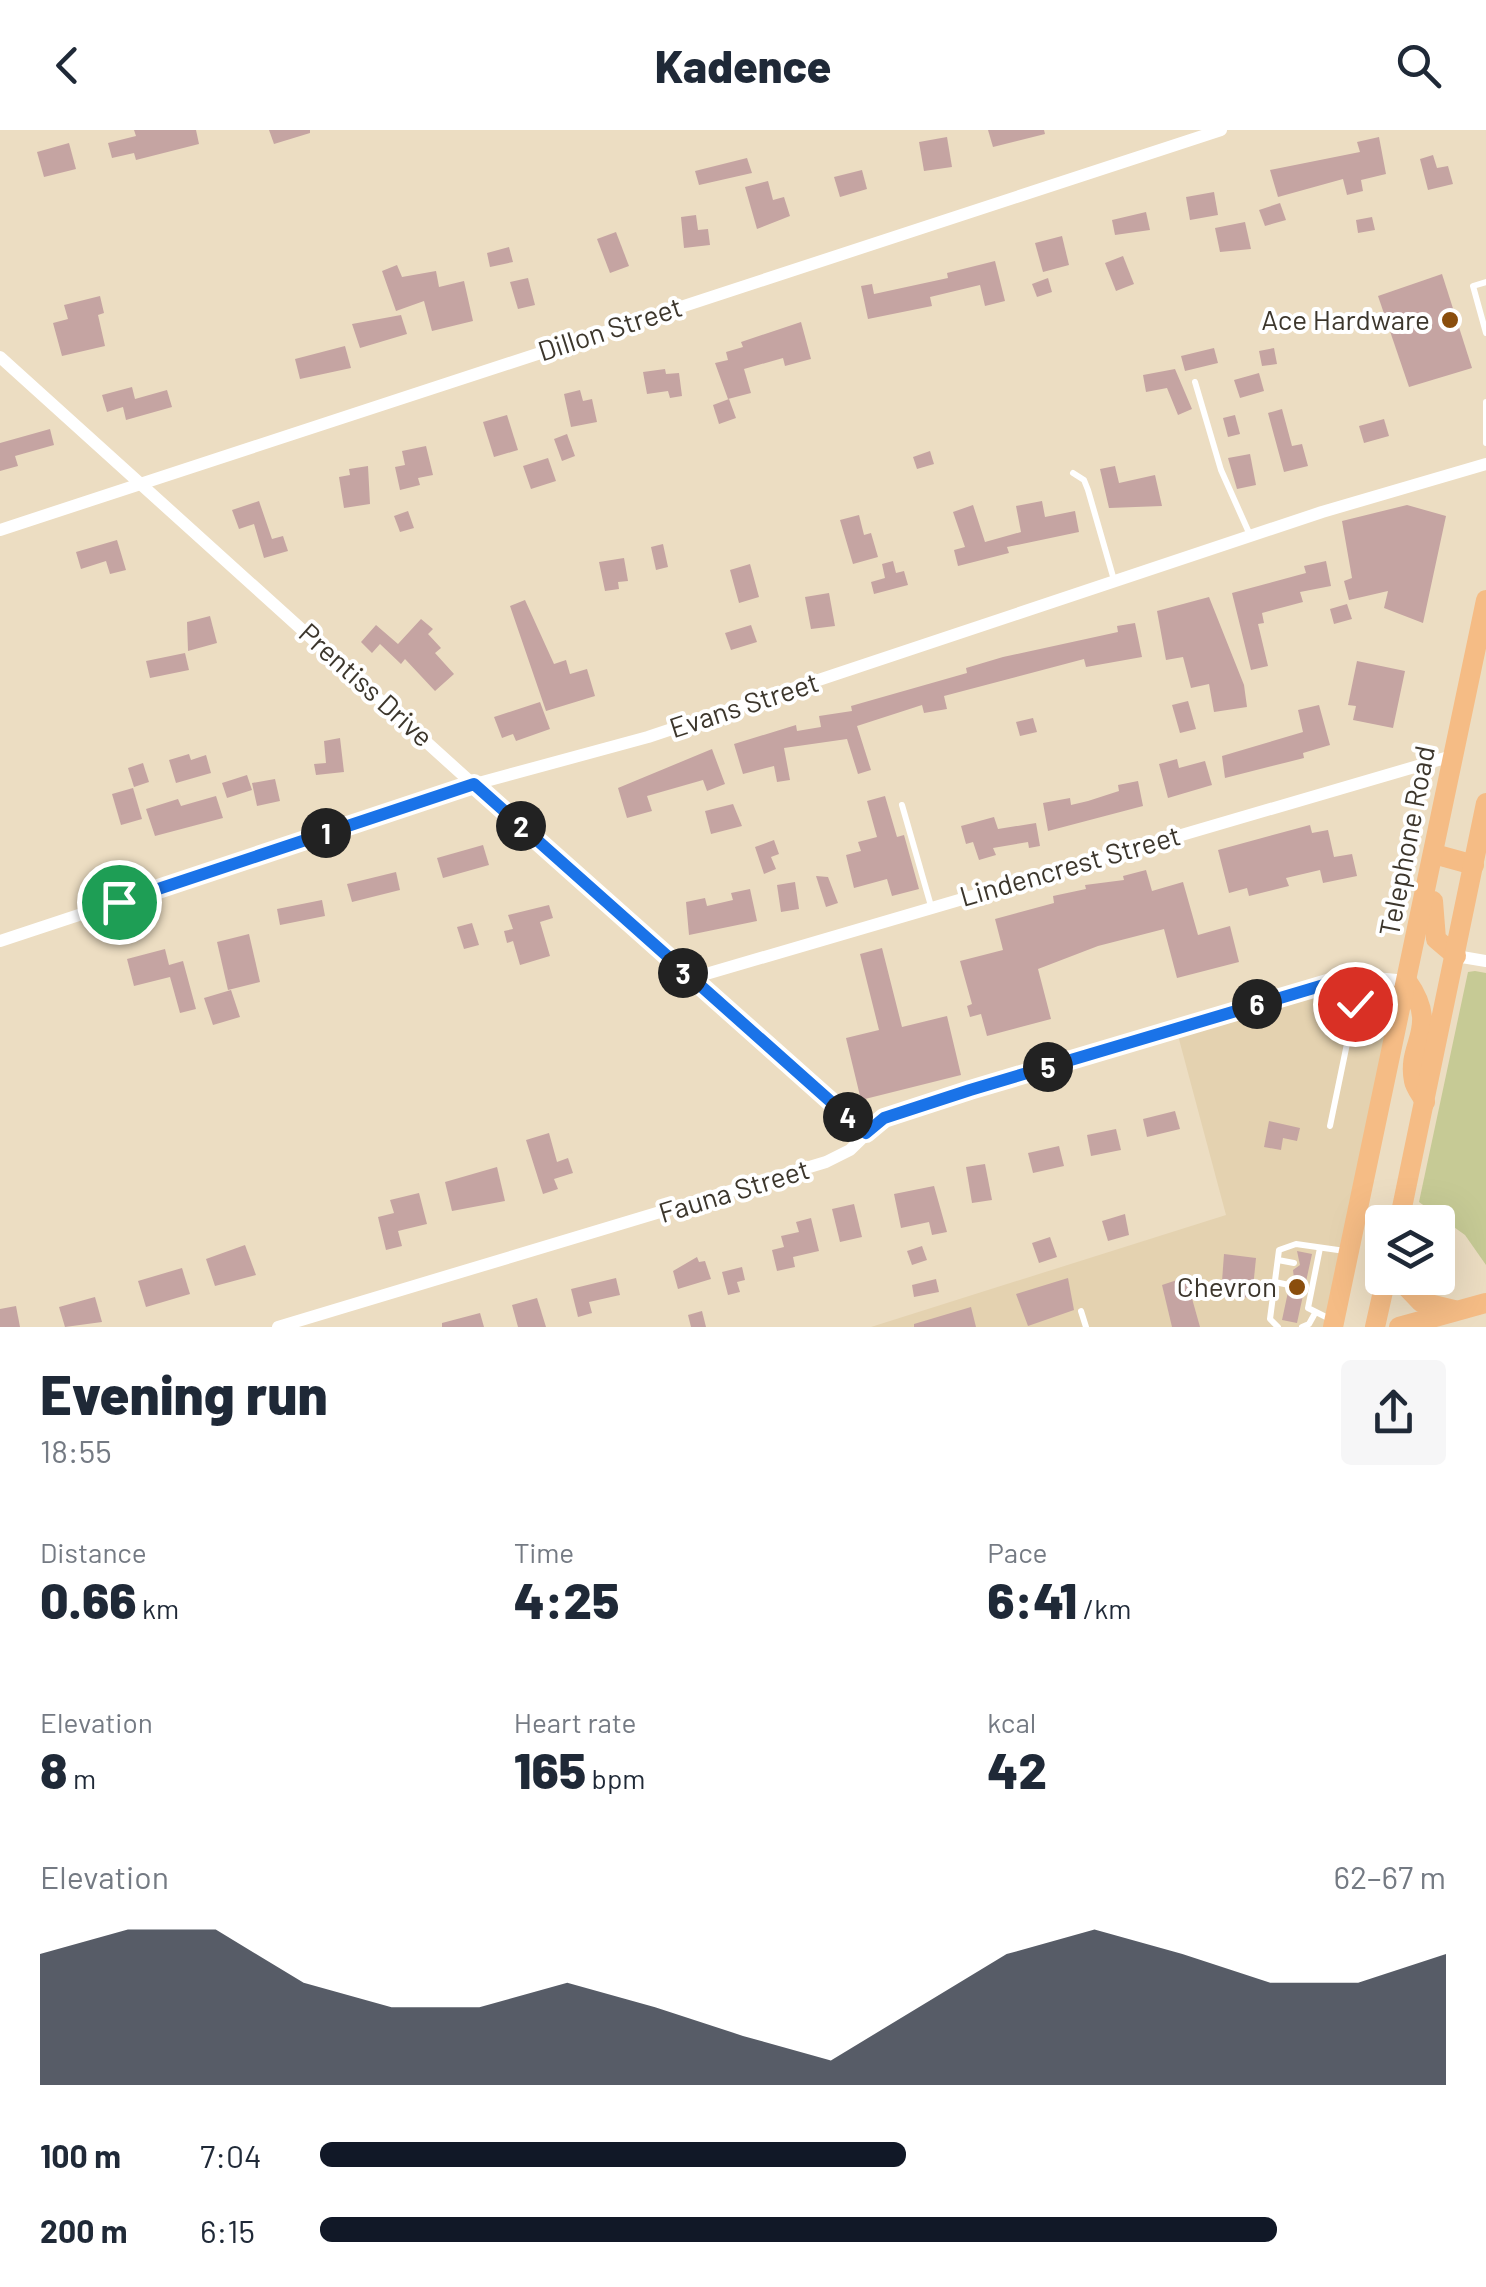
<!DOCTYPE html>
<meta charset="utf-8">
<style>
body{margin:0;font-family:Barlow,sans-serif;background:#f6f6f7;color:#1f2937;height:100vh;display:flex;flex-direction:column;font-size:38px;white-space:nowrap}
*{box-sizing:border-box;margin:0}
p{font-size:32px;color:#747a83}
.icon{flex:none;width:55px;height:55px;fill:none;stroke:currentColor;stroke-width:2;stroke-linecap:round;stroke-linejoin:round}
.map{position:relative;height:1197px;overflow:hidden}
.side{display:flex;flex-direction:column;background:#fff;flex:1}
.side>*{flex:none}
.fabs{position:absolute;left:1365px;top:1075px;display:grid;gap:20px}
.fabs a{display:grid;place-items:center;width:90px;height:90px;border-radius:10px;background:#fff;box-shadow:0 10px 40px #0002;font-size:50px}
.pin{position:absolute;display:grid;place-items:center;width:85px;height:85px;color:#fff;margin:-42px;border:5px solid #fff;border-radius:50%;box-shadow:0 2px 10px #0007}
.km{position:absolute;width:50px;height:50px;margin:-25px;border-radius:50%;background:#222;color:#fff;font-size:28px;line-height:50px;text-align:center}
.round{display:grid;place-items:center;flex:none;width:105px;height:105px;border-radius:10px;background:#f6f6f7}
.overview{display:flex;align-items:center;justify-content:space-between;height:170px;padding:0 40px}
h1{font-size:55px;font-weight:800;line-height:75px}
.metrics{display:grid;grid-template-columns:repeat(3,1fr);gap:15px;height:170px;padding:10px 40px}
.metrics div{display:grid;align-content:center}
.metrics b{font-size:50px;font-weight:800}
.metrics small{font-size:28px;font-weight:400}
.metrics p{font-size:28px}
.chart{height:280px;padding:20px 40px}
.chart p{display:flex;justify-content:space-between}
.chart svg{width:100%;height:180px;margin-top:10px;fill:#111827;opacity:.7}
ul{padding:0 40px;list-style:none;font-size:32px}
li{display:grid;grid-template-columns:160px 120px 1fr;align-items:center;height:75px}
li i{height:25px;border-radius:12px;background:#111827}
header{display:flex;justify-content:space-between;align-items:center;height:130px;padding:0 40px;background:#fff;font-size:45px;font-weight:800}
.map>svg:first-child{display:block}
</style>
<header><svg class="icon" aria-label="back" viewBox="0 0 24 24"><path d="M15 5l-7 7 7 7"/></svg>Kadence<svg class="icon" aria-label="search" viewBox="0 0 24 24"><circle cx="10" cy="10" r="6"/><path d="M15 15l6 6"/></svg></header>
<div class="map">
<svg width="1486" height="1197" viewBox="0 0 1486 1197">
<rect width="100%" height="100%" fill="#ecddc2"/>
<path fill="#e4d2b0" d="M1354 846 1407 851 1333 1197H871L1226 1085 1176 898Z"/>
<path fill="#c6ca95" d="M1475 841 1486 843V1135L1465 1105 1419 1072 1468 842Z"/>
<g fill="#c5a4a2">
<path d="M134 0H196L199 14 136 30 134 23 112 28 108 13 136 6Z"/>
<path d="M269 0H310V3L274 14Z"/>
<path d="M988 0H1044L1045 4 993 17Z"/>
<path d="M947 7 952 37 924 41 919 12Z"/>
<path d="M1379 7 1386 44 1361 50 1363 61 1347 65 1343 49 1278 67 1270 40 1360 22 1357 12Z"/>
<path d="M69 13 76 39 44 47 37 22Z"/>
<path d="M1433 25 1437 38 1448 36 1453 54 1428 60 1420 29Z"/>
<path d="M747 28 752 43 699 55 695 41Z"/>
<path d="M862 40 867 59 840 67 834 47Z"/>
<path d="M768 51 773 70 784 67 790 86 757 99 745 57Z"/>
<path d="M1214 62 1218 85 1190 90 1186 67Z"/>
<path d="M1280 73 1286 90 1265 96 1259 80Z"/>
<path d="M1146 82 1150 100 1115 105 1112 90Z"/>
<path d="M696 85 698 100 708 99 710 115 684 118 681 87Z"/>
<path d="M1372 87 1375 100 1358 103 1356 90Z"/>
<path d="M1245 92 1251 119 1220 122 1215 98Z"/>
<path d="M616 102 629 136 610 143 597 109Z"/>
<path d="M1062 106 1069 135 1043 142 1035 113Z"/>
<path d="M509 117 513 132 490 137 487 123Z"/>
<path d="M1123 126 1134 154 1116 161 1105 133Z"/>
<path d="M995 131 1005 171 985 176 980 155 930 167 932 176 868 189 861 156 872 154 874 164 948 148 947 143Z"/>
<path d="M397 135 402 147 436 141 439 157 464 151 473 191 432 201 424 171 396 181 382 141Z"/>
<path d="M1442 144 1472 238 1409 257 1378 166Z"/>
<path d="M528 148 535 175 518 179 510 152Z"/>
<path d="M1048 148 1052 162 1037 167 1032 154Z"/>
<path d="M100 166 104 183 98 185 105 216 62 226 53 193 68 189 64 175Z"/>
<path d="M401 185 407 204 360 218 352 194Z"/>
<path d="M801 192 811 229 785 236 783 228 744 239 751 263 728 269 715 233 728 230 726 222 743 217 741 212Z"/>
<path d="M345 216 351 238 300 249 295 229Z"/>
<path d="M1214 218 1218 233 1185 241 1181 226Z"/>
<path d="M1274 218 1277 234 1262 236 1259 221Z"/>
<path d="M665 239 666 244 679 243 682 266 670 268 668 261 647 264 643 242Z"/>
<path d="M1175 239 1192 279 1178 285 1167 258 1146 262 1143 245Z"/>
<path d="M1259 243 1264 261 1240 268 1234 250Z"/>
<path d="M132 257 135 269 167 260 172 277 126 290 123 277 107 282 102 265Z"/>
<path d="M580 260 583 271 592 269 597 292 571 297 564 264Z"/>
<path d="M729 269 736 288 719 294 713 275Z"/>
<path d="M1282 279 1292 316 1302 314 1308 336 1284 342 1268 283Z"/>
<path d="M507 285 518 320 494 327 483 292Z"/>
<path d="M1235 285 1240 304 1228 307 1223 288Z"/>
<path d="M1384 289 1389 306 1364 313 1359 296Z"/>
<path d="M50 299 54 315 15 326 18 336 0 341V313Z"/>
<path d="M567 304 575 326 562 331 554 309Z"/>
<path d="M426 316 433 345 418 348 420 355 400 360 395 337 405 335 402 321Z"/>
<path d="M930 321 934 334 917 339 913 327Z"/>
<path d="M1250 324 1256 355 1237 359 1228 328Z"/>
<path d="M548 328 556 351 531 359 523 336Z"/>
<path d="M368 336 370 374 344 378 339 347 350 345 349 339Z"/>
<path d="M1115 336 1119 353 1155 345 1162 376 1109 378 1100 339Z"/>
<path d="M259 371 272 409 283 406 288 421 264 428 254 394 239 399 232 380Z"/>
<path d="M1042 371 1045 387 1075 381 1079 402 1007 417 1009 423 958 436 954 420 965 417 953 382 973 375 985 412 1021 402 1016 376Z"/>
<path d="M1407 375 1446 386 1423 493 1384 478 1388 461 1349 470 1344 451 1352 448 1342 391Z"/>
<path d="M408 381 414 398 400 402 394 386Z"/>
<path d="M859 385 864 405 871 403 878 427 853 434 840 390Z"/>
<path d="M117 410 126 440 110 444 106 431 81 439 76 422Z"/>
<path d="M663 414 668 437 656 440 651 417Z"/>
<path d="M624 428 628 451 618 452 619 459 605 461 599 432Z"/>
<path d="M893 431 896 443 904 441 908 455 874 464 871 452 885 448 882 434Z"/>
<path d="M1326 431 1331 456 1300 462 1303 472 1262 483 1264 493 1258 494 1268 536 1251 540 1232 463 1306 443 1304 436Z"/>
<path d="M750 434 759 467 739 473 730 440Z"/>
<path d="M829 463 835 496 811 499 805 467Z"/>
<path d="M1209 467 1244 555 1247 577 1214 582 1209 554 1191 558 1183 527 1166 530 1157 481Z"/>
<path d="M525 470 554 534 566 530 570 544 587 539 595 566 546 581 510 476Z"/>
<path d="M1347 474 1352 489 1334 494 1330 479Z"/>
<path d="M210 486 217 513 188 521 187 492Z"/>
<path d="M421 489 433 499 428 504 441 518 435 523 454 544 435 561 405 529 401 534 380 514 372 523 361 512 376 495 398 514Z"/>
<path d="M1135 493 1142 527 1086 537 1084 529 944 566 947 579 924 583 922 575 857 596 871 640 858 644 847 609 784 618 790 650 777 652 774 636 743 644 734 614 796 595 797 601 821 597 819 586 852 581 851 576 967 543 966 538 1003 527 1118 502 1117 496Z"/>
<path d="M751 495 757 512 731 520 725 503Z"/>
<path d="M185 523 189 540 150 548 146 531Z"/>
<path d="M1357 531 1405 541 1393 598 1353 590 1356 576 1348 575Z"/>
<path d="M1188 571 1196 599 1180 603 1172 575Z"/>
<path d="M540 572 550 599 516 611 513 604 502 608 494 587Z"/>
<path d="M1319 575 1330 615 1303 623 1304 628 1225 648 1222 626 1303 602 1298 580Z"/>
<path d="M1033 588 1037 602 1020 606 1016 592Z"/>
<path d="M340 608 344 642 316 645 314 634 326 633 324 611Z"/>
<path d="M712 619 725 654 707 661 703 650 647 666 652 681 627 688 618 658Z"/>
<path d="M189 624 191 630 206 625 211 643 176 653 169 630Z"/>
<path d="M1177 629 1179 638 1205 631 1212 655 1168 668 1159 634Z"/>
<path d="M143 633 149 652 134 657 128 638Z"/>
<path d="M247 645 252 660 227 668 222 653Z"/>
<path d="M275 649 280 671 257 676 252 653Z"/>
<path d="M1138 651 1143 676 1048 701 1043 673 1070 668 1071 675 1088 671 1119 661 1118 655Z"/>
<path d="M133 658 142 689 121 695 112 664Z"/>
<path d="M216 666 223 688 155 706 146 679 178 669 181 676Z"/>
<path d="M885 666 897 707 904 705 919 759 892 766 887 749 854 758 846 725 861 721 858 712 877 707 867 671Z"/>
<path d="M733 674 742 696 711 704 705 681Z"/>
<path d="M994 687 998 699 1036 693 1040 716 1029 718 1028 712 993 718 996 725 979 730 973 712 966 714 961 696Z"/>
<path d="M1310 695 1312 703 1328 700 1334 727 1352 724 1357 746 1323 753 1320 740 1286 748 1289 756 1249 766 1247 758 1229 763 1218 720Z"/>
<path d="M774 710 779 724 771 727 776 739 764 744 755 717Z"/>
<path d="M483 715 489 735 443 748 437 728Z"/>
<path d="M1146 740 1152 761 1183 752 1198 805 1230 796 1239 832 1177 848 1164 799 1098 816 1038 839 1051 889 987 906 981 884 970 887 967 876 972 874 960 831 1003 820 995 789 1054 773 1053 766 1086 759 1085 755 1124 750 1123 746Z"/>
<path d="M396 742 400 760 352 772 347 754Z"/>
<path d="M816 746 828 747 838 773 826 777Z"/>
<path d="M795 752 799 779 781 782 777 755Z"/>
<path d="M750 759 757 791 689 805 686 772 705 768 707 776 733 770 731 763Z"/>
<path d="M322 770 325 786 280 795 277 779Z"/>
<path d="M549 775 553 788 540 792 550 826 520 835 513 811 507 813 504 801 513 799 508 785Z"/>
<path d="M472 793 479 815 464 819 457 797Z"/>
<path d="M249 804 260 852 228 860 217 812Z"/>
<path d="M882 818 902 897 947 886 961 945 861 970 846 908 879 900 860 824Z"/>
<path d="M165 819 169 835 183 831 196 879 180 883 170 847 134 856 127 829Z"/>
<path d="M231 860 240 887 213 895 204 868Z"/>
<path d="M1175 981 1180 999 1147 1007 1143 989Z"/>
<path d="M1269 991 1300 998 1297 1011 1283 1008 1281 1020 1264 1017Z"/>
<path d="M1116 999 1121 1020 1091 1026 1087 1005Z"/>
<path d="M549 1003 557 1032 568 1028 573 1043 554 1049 558 1059 543 1064 526 1010Z"/>
<path d="M1059 1016 1064 1036 1033 1043 1028 1023Z"/>
<path d="M985 1034 992 1070 972 1073 966 1037Z"/>
<path d="M497 1037 505 1071 452 1081 445 1052Z"/>
<path d="M934 1056 947 1102 932 1105 929 1092 901 1098 894 1064Z"/>
<path d="M419 1063 427 1094 398 1101 402 1116 386 1120 378 1087 394 1083 390 1070Z"/>
<path d="M854 1074 862 1107 840 1112 832 1079Z"/>
<path d="M1125 1084 1129 1105 1108 1111 1102 1091Z"/>
<path d="M811 1088 819 1121 793 1127 795 1137 777 1141 772 1120 784 1117 781 1106 799 1102 796 1092Z"/>
<path d="M1050 1107 1057 1127 1039 1133 1032 1113Z"/>
<path d="M245 1115 256 1145 215 1156 206 1129Z"/>
<path d="M922 1116 927 1130 912 1135 907 1121Z"/>
<path d="M1297 1121 1312 1124 1297 1193 1282 1190 1288 1162 1295 1157 1293 1140 1300 1135Z"/>
<path d="M1224 1124 1256 1128 1252 1168 1221 1165Z"/>
<path d="M697 1127 699 1132 705 1131 711 1149 678 1159 673 1141Z"/>
<path d="M742 1137 745 1150 737 1152 740 1162 728 1165 722 1142Z"/>
<path d="M182 1138 190 1164 146 1177 138 1151Z"/>
<path d="M1186 1147 1200 1197H1172L1162 1155Z"/>
<path d="M616 1148 620 1165 589 1172 592 1183 578 1187 571 1159Z"/>
<path d="M1068 1148 1074 1180 1028 1196 1016 1164Z"/>
<path d="M936 1149 939 1162 914 1167 912 1155Z"/>
<path d="M95 1167 102 1192 65 1197 59 1177Z"/>
<path d="M537 1168 546 1197H518L512 1175Z"/>
<path d="M16 1176 20 1197H0V1179Z"/>
<path d="M971 1177 976 1197H914V1194Z"/>
<path d="M702 1181 706 1197H691L688 1185Z"/>
<path d="M480 1183 484 1197H442V1193Z"/>
</g>
<g fill="none" stroke-linecap="round" stroke-linejoin="round">
<g stroke="#fff" stroke-width="6">
<path d="M1486 152 1473 156 1486 203"/>
<path d="M1195 252 1221 340 1250 405"/>
<path d="M1486 272V313"/>
<path d="M1073 343 1084 350 1088 360 1114 450"/>
<path d="M902 675 931 776"/>
<path d="M1330 996 1355 875 1354 846"/>
<path d="M1320 1118 1308 1178 1332 1190"/>
<path d="M1278 1130 1294 1133"/>
<path d="M1275 1152 1289 1155"/>
<path d="M1081 1181 1086 1197"/>
<path d="M1278 1197 1270 1189 1279 1120 1296 1114 1345 1121"/>
<path d="M1302 1197 1309 1194 1314 1185"/>
</g>
<g stroke="#fff" stroke-width="12">
<path d="M0 227 723 880 866 1003"/>
<path d="M0 400 1221 0"/>
<path d="M0 811 475 654 648 607 1322 382 1486 334"/>
<path d="M1456 826 1486 831"/>
<path d="M689 849 1452 626"/>
<path d="M278 1197 826 1032 850 1020 883 988 1354 846 1407 851"/>
</g>
<g stroke="#f5bc85" stroke-width="20">
<path d="M1434 724 1474 735"/>
<path d="M1433 771 1436 809 1456 826"/>
<path d="M1407 851C1441 899 1406 912 1414 951 1415 957 1422 966 1425 972"/>
<path d="M1399 1092 1486 673"/>
<path d="M1398 1148 1421 1172 1454 1180"/>
<path d="M1333 1197 1486 470"/>
<path d="M1375 1197 1386 1148"/>
<path d="M1399 1197 1486 1173"/>
</g>
</g>
<g fill="none" stroke-linecap="round" stroke-linejoin="round">
<g stroke="#fff" stroke-width="20">
<path id="route" d="M119 772 474 654 866 1003 884 988 970 960 1354 846 1355 874"/>
</g>
<use href="#route" stroke="#1a73e8" stroke-width="12"/>
</g>
<g fill="#8a4e0d" stroke="#fff" stroke-width="4">
<circle cx="1450" cy="190" r="10"/>
<circle cx="1297" cy="1157" r="10"/>
</g>
<g text-anchor="middle" stroke-width="8" stroke-linejoin="round" paint-order="stroke">
<g font-size="28" fill="#3c362c" stroke="#fff" text-anchor="end">
<text x="1430" y="200">Ace Hardware</text>
<text x="1277" y="1167">Chevron</text>
</g>
<g font-size="28" fill="#3c362c" stroke="#fff">
<text transform="translate(610 199) rotate(-18)" y="10">Dillon Street</text>
<text transform="translate(366 555) rotate(42)" y="10">Prentiss Drive</text>
<text transform="translate(744 575) rotate(-18)" y="10">Evans Street</text>
<text transform="translate(1407 711) rotate(-79)" y="10">Telephone Road</text>
<text transform="translate(1070 736) rotate(-16)" y="10">Lindencrest Street</text>
<text transform="translate(734 1061) rotate(-17)" y="10">Fauna Street</text>
</g>
</g>
</svg>
<div class="fabs">
<a><svg class="icon" aria-label="layers" viewBox="0 0 24 24"><path d="M12 4l9 5-9 5-9-5zM3 14l9 5 9-5"/></svg></a>
</div>
<div class="pin" style="left:119px;top:772px;background:#1e9e55"><svg class="icon" aria-label="arrive" viewBox="0 0 24 24"><path d="M6 21V4h12l-3 4 3 4H6"/></svg></div>
<div class="pin" style="left:1355px;top:874px;background:#d93025"><svg class="icon" aria-label="check" viewBox="0 0 24 24"><path d="M5 12l5 5 9-10"/></svg></div>
<b class="km" style="left:326px;top:703px">1</b>
<b class="km" style="left:521px;top:696px">2</b>
<b class="km" style="left:683px;top:843px">3</b>
<b class="km" style="left:848px;top:987px">4</b>
<b class="km" style="left:1048px;top:937px">5</b>
<b class="km" style="left:1257px;top:874px">6</b>
</div>
<section class="side">
<div class="overview"><div><h1>Evening run</h1><p>18:55</p></div><a class="round"><svg class="icon" aria-label="share" viewBox="0 0 24 24"><path d="M12 15V3M7 8l5-5 5 5M5 13v7h14v-7"/></svg></a></div>
<div class="metrics">
<div><p>Distance</p><b>0.66<small> km</small></b></div>
<div><p>Time</p><b>4:25</b></div>
<div><p>Pace</p><b>6:41<small> /km</small></b></div>
</div>
<div class="metrics">
<div><p>Elevation</p><b>8<small> m</small></b></div>
<div><p>Heart rate</p><b>165<small> bpm</small></b></div>
<div><p>kcal</p><b>42</b></div>
</div>
<div class="chart"><p><span>Elevation</span>62–67 m</p>
<svg viewBox="0 0 160 44" preserveAspectRatio="none"><path d="M0 44V12L10 6L20 6L30 19L40 25L50 25L60 19L70 25L80 32L90 38L100 25L110 12L120 6L130 12L140 19L150 19L160 12V44z"/></svg>
</div>
<ul>
<li><b>100 m</b>7:04<i style="width:52%"></i></li>
<li><b>200 m</b>6:15<i style="width:85%"></i></li>
</ul>
</section>
